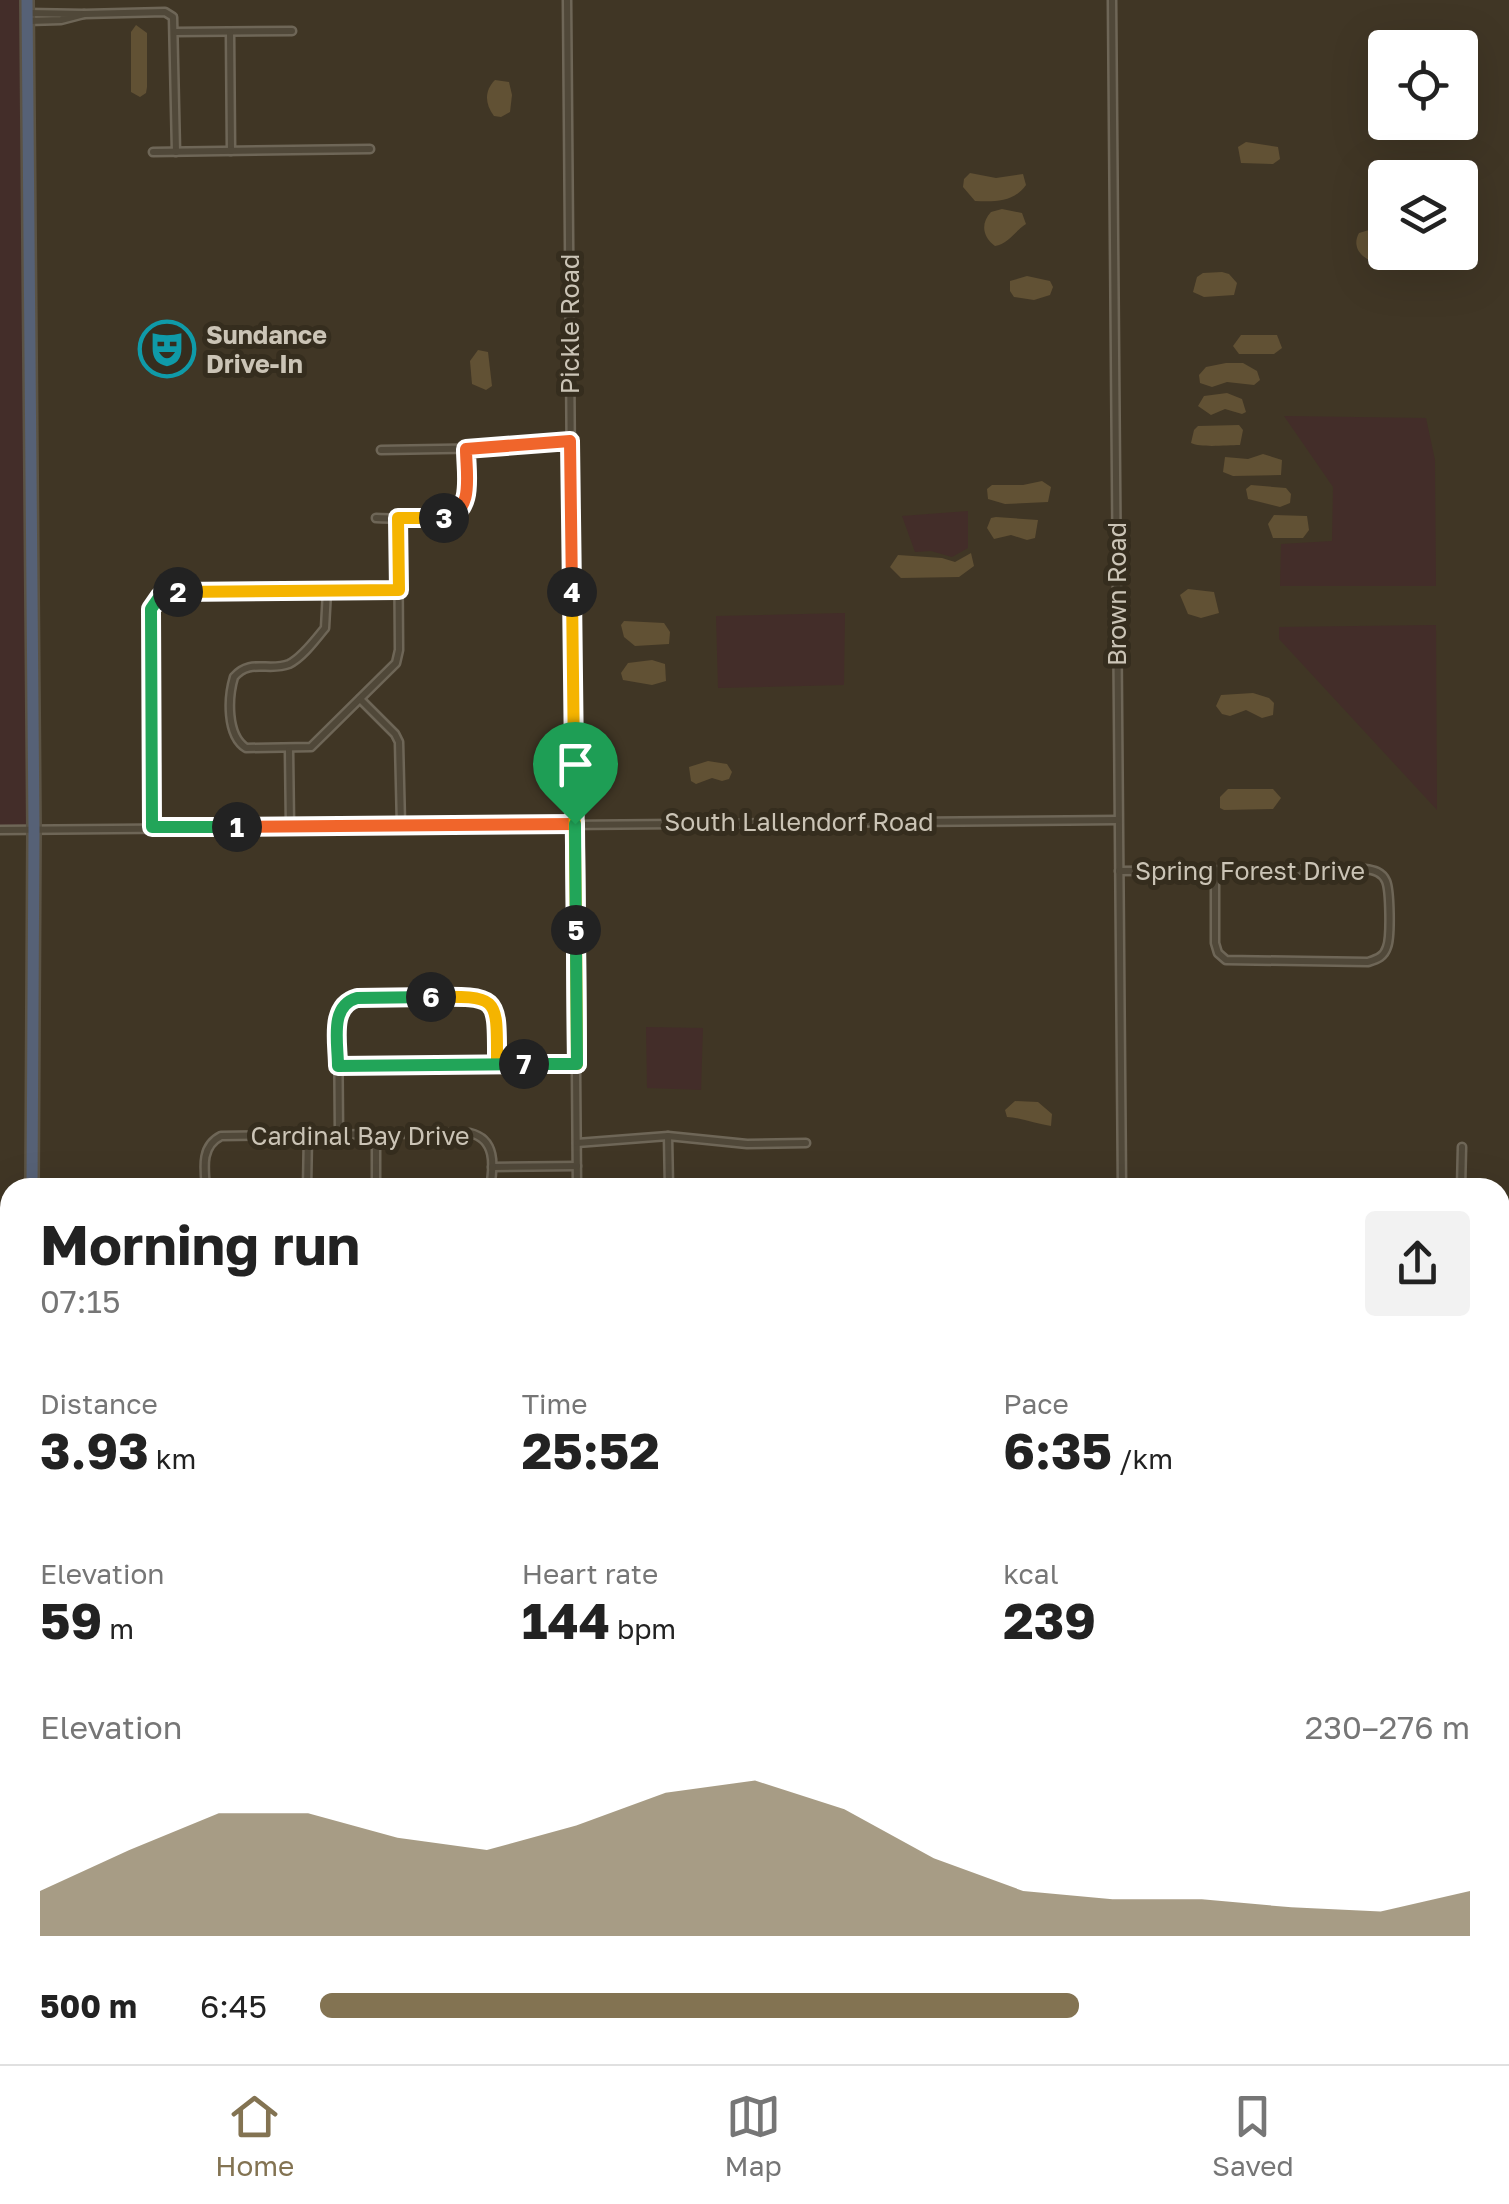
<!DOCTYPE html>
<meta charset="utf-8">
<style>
body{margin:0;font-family:"Golos Text",sans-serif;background:#f2f2f2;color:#222;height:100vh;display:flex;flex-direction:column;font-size:38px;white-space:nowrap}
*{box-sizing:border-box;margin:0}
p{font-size:32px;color:#767676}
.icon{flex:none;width:55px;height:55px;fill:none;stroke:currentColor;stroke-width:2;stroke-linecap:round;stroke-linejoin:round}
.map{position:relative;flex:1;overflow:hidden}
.side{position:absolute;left:0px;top:1178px;width:1510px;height:888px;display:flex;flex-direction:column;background:#fff;border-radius:30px 30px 0 0;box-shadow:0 10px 40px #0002}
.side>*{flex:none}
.fabs{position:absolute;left:1368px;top:30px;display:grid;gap:20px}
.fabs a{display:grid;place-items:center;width:110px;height:110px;border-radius:10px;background:#fff;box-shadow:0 10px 40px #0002;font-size:50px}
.pin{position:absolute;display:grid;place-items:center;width:85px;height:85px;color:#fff;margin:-102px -42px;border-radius:50% 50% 50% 0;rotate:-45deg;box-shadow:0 0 10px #0007}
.pin .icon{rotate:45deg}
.km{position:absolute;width:50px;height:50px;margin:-25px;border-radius:50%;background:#222;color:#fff;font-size:28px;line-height:50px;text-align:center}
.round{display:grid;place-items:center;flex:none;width:105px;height:105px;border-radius:10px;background:#f2f2f2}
.headline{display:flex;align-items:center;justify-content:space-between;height:170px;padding:0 40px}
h1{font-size:55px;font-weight:700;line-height:75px}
.stats{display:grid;grid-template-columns:repeat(3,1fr);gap:15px;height:170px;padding:10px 40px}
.stats div{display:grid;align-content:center}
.stats b{font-size:50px;font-weight:700}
.stats small{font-size:28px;font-weight:400}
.stats p{font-size:28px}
.chart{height:280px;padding:20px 40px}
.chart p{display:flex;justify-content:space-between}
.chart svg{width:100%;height:180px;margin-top:10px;fill:#837352;opacity:.7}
ul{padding:0 40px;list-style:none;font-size:32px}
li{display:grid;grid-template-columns:160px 120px 1fr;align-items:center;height:75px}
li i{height:25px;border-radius:12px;background:#837352}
.dock{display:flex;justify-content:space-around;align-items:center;height:140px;border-top:2px solid #e0e0e0;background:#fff;font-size:28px;color:#767676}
.dock a{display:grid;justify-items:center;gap:5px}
.dock .current{color:#837352}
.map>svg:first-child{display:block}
</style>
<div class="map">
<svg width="1509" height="2064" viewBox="0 0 1509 2064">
<rect width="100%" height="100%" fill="#403625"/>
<g fill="#432d29">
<path d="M0 0H27L34 830H0Z"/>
<path d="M1284 416 1426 418 1435 460 1436 586H1280L1281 544 1332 541 1333 487Z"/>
<path d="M968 511V548L952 557 931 551 915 552 902 516Z"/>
<path d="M845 613 844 685 718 688 716 616Z"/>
<path d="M1436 625 1437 810 1279 639V627Z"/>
<path d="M646 1027 703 1028 701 1090 647 1088Z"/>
<path d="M1509 1954V2028H1501L1500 1958Z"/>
</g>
<g fill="#615134">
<path d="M136 25 147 33V87L146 93 140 97 131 92V32Z"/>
<path d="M495 80 509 82 512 95 510 112 501 117 494 116C485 104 484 91 495 80Z"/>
<path d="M1246 142 1278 147 1280 159 1273 164 1241 163 1238 147Z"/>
<path d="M970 173 996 178 1023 174 1026 185C1014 202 995 202 975 201L963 187 964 179Z"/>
<path d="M1002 209 1022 213 1026 224C1016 230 1008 244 995 246 983 237 980 224 991 212Z"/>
<path d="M1369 230 1377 244 1385 240V252L1400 253 1382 262C1365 263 1350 249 1359 233Z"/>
<path d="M1222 272 1229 274 1237 283 1234 295 1204 297 1193 292 1197 277 1203 273Z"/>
<path d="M1027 276 1050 281 1053 287 1050 295 1034 300 1014 297 1010 291V281Z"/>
<path d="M1241 335H1277L1282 348 1274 354H1239L1233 346Z"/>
<path d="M478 350 488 352 492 386 486 390 472 384 470 361Z"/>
<path d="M1226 363H1243L1257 371 1260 380 1254 385 1227 382 1212 387 1200 383 1199 375 1206 367Z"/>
<path d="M1227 393 1242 399 1246 412 1242 414 1225 409 1211 415 1198 406 1204 396Z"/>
<path d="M1239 425 1243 430 1240 445C1226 445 1202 448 1191 443L1194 430 1198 426Z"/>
<path d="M1263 454 1282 460 1281 475 1233 476 1223 472 1225 457 1248 459Z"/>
<path d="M1042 481 1051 487 1048 502 1005 504 988 499 987 489 992 485H1023Z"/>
<path d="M1251 485 1286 488 1291 494 1290 503 1280 507 1248 499 1246 489Z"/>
<path d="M1274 515 1307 516 1309 530 1303 538H1273L1268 524Z"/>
<path d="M996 517 1038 520 1035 538 1027 540 1011 535 994 539 987 528 991 518Z"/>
<path d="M971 553 974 566 959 577 901 578 890 567 898 555 942 558 955 562Z"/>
<path d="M1188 589 1214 592 1219 613 1201 618 1188 614 1180 595Z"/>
<path d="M624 621 664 623 670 632 669 644 635 646 624 637 621 625Z"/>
<path d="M652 660 665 664 666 681 652 685 623 680 621 673 628 663Z"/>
<path d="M1253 693 1269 698 1274 703 1273 715 1262 718 1246 710 1230 716 1222 714 1216 706 1221 695Z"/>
<path d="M708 761 727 764 732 772 729 779 722 781 712 778 696 784 691 781 689 767Z"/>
<path d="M1228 789H1273L1281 798 1273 809 1224 810 1220 808V797Z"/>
<path d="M1015 1101 1038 1102 1052 1114 1051 1126C1036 1124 1023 1118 1007 1117L1005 1110Z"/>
</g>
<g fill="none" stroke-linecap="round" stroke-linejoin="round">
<g stroke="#6e6657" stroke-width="11">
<g id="minor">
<path d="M567 0 577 1188"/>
<path d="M1112 0 1122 1188"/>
<path d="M28 13 84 14 61 20 28 21"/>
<path d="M84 14 165 12 173 17 176 152"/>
<path d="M175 32 292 31"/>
<path d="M230 32 231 151"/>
<path d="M153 152 370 149"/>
<path d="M381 450 500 448 529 442 571 441"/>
<path d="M376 518C399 518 461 527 466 499 469 483 466 465 466 449"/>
<path d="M327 591 325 628C316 639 302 658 289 664 269 672 250 658 234 677 228 697 226 735 246 748L311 747 396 663 399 650 398 518"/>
<path d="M360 699 395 734 399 742 401 825"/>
<path d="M289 750 290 826"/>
<path d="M152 827 151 612 157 598 172 592 399 590"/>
<path d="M0 830 1118 820"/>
<path d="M1119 871 1365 869C1374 870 1382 872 1386 881 1390 890 1391 937 1387 947 1384 957 1377 959 1368 962L1226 960 1218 953 1215 943V870"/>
<path d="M338 1066 577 1064"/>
<path d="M339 1134 338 1016 350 1000 472 997 486 1000 496 1013 497 1065"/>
<path d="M376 1134V1188"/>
<path d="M668 1136 669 1188"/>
<path d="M577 1143 668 1136 747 1144 806 1143"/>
<path d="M492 1167 577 1166"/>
<path d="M206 1188C204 1167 201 1146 221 1136L470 1133C496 1139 494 1165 490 1188"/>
<path d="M307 1188 308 1135"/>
<path d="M1461 1188 1462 1147"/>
<path d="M1500 1212H1509"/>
<path d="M1500 1282H1509"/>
<path d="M1500 1389H1509"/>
<path d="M1500 1468H1509"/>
<path d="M1500 1554H1509"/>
<path d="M1500 1635H1509"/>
<path d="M1500 1754H1509"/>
<path d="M1500 1830H1509"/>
<path d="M1500 1907H1509"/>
<path d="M0 1923H10"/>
<path d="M177 2055V2064"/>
<path d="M586 2055V2064"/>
<path d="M882 2055 885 2064"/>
<path d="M1131 2055V2064"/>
<path d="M1466 2055V2064"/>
</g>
</g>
<g stroke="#5b5344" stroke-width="16">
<g id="highway">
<path d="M27 0 34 830 32 1188"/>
<path d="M40 2055V2064"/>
</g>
</g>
<use href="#minor" stroke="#504839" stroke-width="6"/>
<use href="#highway" stroke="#566176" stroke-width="11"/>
</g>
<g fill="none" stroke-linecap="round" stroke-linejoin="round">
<g stroke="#fff" stroke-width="20">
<path id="split-1" d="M237 827 575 824"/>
</g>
<g stroke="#fff" stroke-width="20">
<path id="split-2" d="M178 592 160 596 151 609 152 827H237"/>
</g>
<g stroke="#fff" stroke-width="20">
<path id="split-3" d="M178 592 399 590 398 518H444"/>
</g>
<g stroke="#fff" stroke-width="20">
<path id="split-4" d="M444 518C475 512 466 474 466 449L570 441 572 592"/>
</g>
<g stroke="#fff" stroke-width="20">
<path id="split-5" d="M572 592 576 930"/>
</g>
<g stroke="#fff" stroke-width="20">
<path id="split-6" d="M431 997C500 996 497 996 497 1064H577L576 930"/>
</g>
<g stroke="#fff" stroke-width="20">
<path id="split-7" d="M431 997 357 998C329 1006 338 1042 338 1066L524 1064"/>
</g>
<g stroke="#fff" stroke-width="20">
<path id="split-8" d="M524 1064H577L575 824"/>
</g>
<use href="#split-1" stroke="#f0652b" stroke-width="12"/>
<use href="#split-2" stroke="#22a559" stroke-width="12"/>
<use href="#split-3" stroke="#f5b400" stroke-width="12"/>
<use href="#split-4" stroke="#f0652b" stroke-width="12"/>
<use href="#split-5" stroke="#f5b400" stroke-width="12"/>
<use href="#split-6" stroke="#f5b400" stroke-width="12"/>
<use href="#split-7" stroke="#22a559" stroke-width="12"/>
<use href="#split-8" stroke="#22a559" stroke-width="12"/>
</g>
<defs>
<g id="theatre-ring" transform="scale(2.875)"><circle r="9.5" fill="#352d1e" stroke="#0f9aa8" stroke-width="1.5"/><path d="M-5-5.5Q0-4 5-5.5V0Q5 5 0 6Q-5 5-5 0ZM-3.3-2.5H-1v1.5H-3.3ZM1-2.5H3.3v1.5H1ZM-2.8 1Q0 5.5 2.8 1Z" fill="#0f9aa8"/></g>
</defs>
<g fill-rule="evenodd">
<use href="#theatre-ring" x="167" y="349"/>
</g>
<g text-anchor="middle" stroke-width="10" stroke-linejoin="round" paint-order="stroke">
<g font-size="25" fill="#cbc4b6" stroke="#352d1e">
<text transform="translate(570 324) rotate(-90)" y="9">Pickle Road</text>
<text transform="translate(1117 594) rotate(-90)" y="9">Brown Road</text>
<text x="799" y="831">South Lallendorf Road</text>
<text x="1250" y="880">Spring Forest Drive</text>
<text x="360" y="1145">Cardinal Bay Drive</text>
</g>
<g font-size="25" font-weight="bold" fill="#cbc4b6" stroke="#352d1e" text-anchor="start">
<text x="206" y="344">Sundance<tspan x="206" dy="29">Drive-In</tspan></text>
</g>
</g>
</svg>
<div class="fabs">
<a><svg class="icon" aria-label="locate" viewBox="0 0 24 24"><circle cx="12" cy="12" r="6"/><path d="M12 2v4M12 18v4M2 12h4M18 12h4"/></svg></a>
<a><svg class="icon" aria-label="layers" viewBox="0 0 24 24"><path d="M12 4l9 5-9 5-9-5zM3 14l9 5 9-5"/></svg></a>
</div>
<div class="pin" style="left:575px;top:824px;background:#1e9e55"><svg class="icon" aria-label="arrive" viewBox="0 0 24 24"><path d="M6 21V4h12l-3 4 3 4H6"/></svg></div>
<b class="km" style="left:237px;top:827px">1</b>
<b class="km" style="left:178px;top:592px">2</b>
<b class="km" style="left:444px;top:518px">3</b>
<b class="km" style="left:572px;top:592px">4</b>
<b class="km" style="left:576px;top:930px">5</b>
<b class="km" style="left:431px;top:997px">6</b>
<b class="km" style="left:524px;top:1064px">7</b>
<section class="side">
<div class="headline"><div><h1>Morning run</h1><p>07:15</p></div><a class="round"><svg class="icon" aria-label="share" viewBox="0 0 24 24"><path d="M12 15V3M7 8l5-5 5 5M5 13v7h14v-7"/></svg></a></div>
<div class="stats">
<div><p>Distance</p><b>3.93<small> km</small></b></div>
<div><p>Time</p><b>25:52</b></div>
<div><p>Pace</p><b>6:35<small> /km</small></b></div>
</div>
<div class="stats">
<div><p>Elevation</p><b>59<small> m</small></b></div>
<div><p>Heart rate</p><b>144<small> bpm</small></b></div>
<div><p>kcal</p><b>239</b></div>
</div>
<div class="chart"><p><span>Elevation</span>230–276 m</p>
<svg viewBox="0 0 160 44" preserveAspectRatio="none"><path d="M0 44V33L10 23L20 14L30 14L40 20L50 23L60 17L70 9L80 6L90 13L100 25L110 33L120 35L130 35L140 37L150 38L160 33V44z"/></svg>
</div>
<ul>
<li><b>500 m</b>6:45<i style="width:66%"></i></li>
</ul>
</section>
</div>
<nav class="dock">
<a class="current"><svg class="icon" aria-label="home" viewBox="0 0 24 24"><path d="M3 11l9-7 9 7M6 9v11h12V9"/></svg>Home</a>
<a><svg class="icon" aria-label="map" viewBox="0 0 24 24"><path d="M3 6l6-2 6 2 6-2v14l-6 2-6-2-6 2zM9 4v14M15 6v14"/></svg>Map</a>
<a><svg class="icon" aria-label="saved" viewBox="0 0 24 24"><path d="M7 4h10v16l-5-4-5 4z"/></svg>Saved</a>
</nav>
